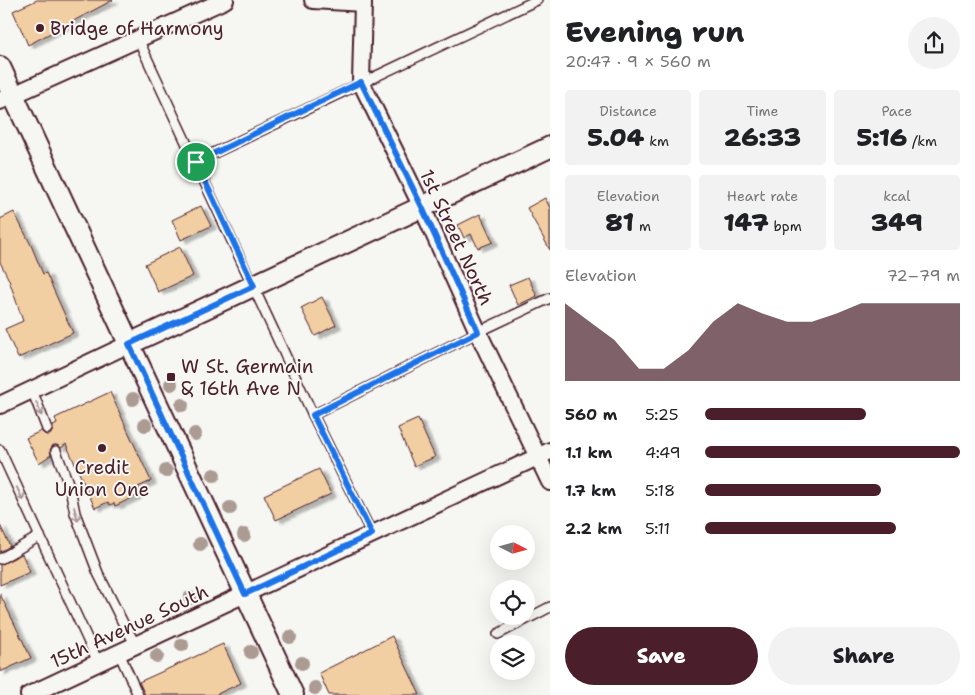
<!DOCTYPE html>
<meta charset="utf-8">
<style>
body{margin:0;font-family:"Shantell Sans",sans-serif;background:#f2f2f2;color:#202124;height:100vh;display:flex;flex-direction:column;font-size:19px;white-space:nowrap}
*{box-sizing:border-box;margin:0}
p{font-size:16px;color:#757577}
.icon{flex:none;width:28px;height:28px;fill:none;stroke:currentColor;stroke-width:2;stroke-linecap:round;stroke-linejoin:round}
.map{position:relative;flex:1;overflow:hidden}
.sheet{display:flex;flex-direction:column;background:#fff;width:425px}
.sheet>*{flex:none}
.needle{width:32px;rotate:96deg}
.tools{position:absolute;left:490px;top:525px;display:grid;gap:10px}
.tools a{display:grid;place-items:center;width:45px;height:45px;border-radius:50%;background:#fff;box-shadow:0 5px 20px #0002;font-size:25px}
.pin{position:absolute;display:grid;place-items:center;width:42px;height:42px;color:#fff;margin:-21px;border:2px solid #fff;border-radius:50%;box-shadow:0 1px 5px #0007}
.round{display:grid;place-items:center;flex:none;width:52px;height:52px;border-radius:26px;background:#f2f2f2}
.headline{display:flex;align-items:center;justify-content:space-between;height:85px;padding:0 15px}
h1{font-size:28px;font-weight:800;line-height:38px}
.figures{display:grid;grid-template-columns:repeat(3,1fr);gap:8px;height:85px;padding:5px 15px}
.figures div{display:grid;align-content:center;border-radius:5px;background:#f2f2f2;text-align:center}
.figures b{font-size:25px;font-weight:800}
.figures small{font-size:14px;font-weight:400}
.figures p{font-size:14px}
.chart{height:140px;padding:10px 15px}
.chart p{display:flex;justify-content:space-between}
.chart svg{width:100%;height:90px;margin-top:5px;fill:#4a1f2b;opacity:.7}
.action{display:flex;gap:10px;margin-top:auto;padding:10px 15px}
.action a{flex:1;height:58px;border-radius:30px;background:#4a1f2b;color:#fff;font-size:20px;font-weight:800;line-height:58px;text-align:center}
.action a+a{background:#f2f2f2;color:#202124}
ul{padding:0 15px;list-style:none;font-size:16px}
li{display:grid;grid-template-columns:80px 60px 1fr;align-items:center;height:38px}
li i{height:12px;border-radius:6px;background:#4a1f2b}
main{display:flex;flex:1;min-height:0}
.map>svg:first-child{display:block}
</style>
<main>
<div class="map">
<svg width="550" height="695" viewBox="0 0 550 695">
<defs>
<filter id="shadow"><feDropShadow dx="5.5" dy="3" stdDeviation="1" flood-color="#0004"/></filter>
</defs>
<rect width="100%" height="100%" fill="#f6f6f2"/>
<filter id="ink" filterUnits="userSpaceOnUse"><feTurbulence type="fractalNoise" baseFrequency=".02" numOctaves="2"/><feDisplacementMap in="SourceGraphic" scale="10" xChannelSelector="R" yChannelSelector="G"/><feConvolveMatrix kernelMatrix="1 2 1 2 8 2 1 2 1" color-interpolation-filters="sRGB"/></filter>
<g filter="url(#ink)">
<g fill="#f2cfa3" stroke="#4a1f2b" filter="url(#shadow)">
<path d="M37 0H113L28 45 13 11Z"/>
<path d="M545 198 550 208V250L527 208Z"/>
<path d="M201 206 211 226 181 240 172 220Z"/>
<path d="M14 212 31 245 43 274 46 273 73 333 18 358 5 329 23 321 9 280 0 262V219Z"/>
<path d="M480 214 493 242 478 248 471 234 464 238 458 225Z"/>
<path d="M180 247 193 276 158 292 145 264Z"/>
<path d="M528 277 537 296 518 305 509 285Z"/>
<path d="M322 297 336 325 315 336 301 308Z"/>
<path d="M110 392 151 481 138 487 139 490 134 492 136 496 115 506 114 503 110 505 108 502 95 508 66 444 61 448 57 445H53L50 450 51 455 39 463 26 438 41 431 46 435H50L53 430V426L57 424 55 418Z"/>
<path d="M418 419 435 457 414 466 398 428Z"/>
<path d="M319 469 331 494 276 520 264 495Z"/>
<path d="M0 525 10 546 0 552Z"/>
<path d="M22 554 30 572 0 585V565Z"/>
<path d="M0 594 31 658 0 672Z"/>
<path d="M392 636 420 695H329L319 673Z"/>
<path d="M223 644 241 683 215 695H145L139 682Z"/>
</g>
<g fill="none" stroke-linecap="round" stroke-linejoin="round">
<g stroke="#4a1f2b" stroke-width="12">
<g id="service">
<path d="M138 39 313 415 372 534"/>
<path d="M195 162 537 0"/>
<path d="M32 390 47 429"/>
<path d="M313 415 478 332 550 298"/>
<path d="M0 450 98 662"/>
<path d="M56 451 70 488 75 513 98 573 123 623 136 645"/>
<path d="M0 559 40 536"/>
<path d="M498 634 550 607"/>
<path d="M119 653 138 695"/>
</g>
</g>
<g stroke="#4a1f2b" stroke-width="20">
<g id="minor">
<path d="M313 0 363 3V0"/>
<path d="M363 3 361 82 422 207 478 332 550 482"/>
<path d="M0 101 225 0"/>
<path d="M0 405 129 344"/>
<path d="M29 695 550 451"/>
</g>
</g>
<g stroke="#4a1f2b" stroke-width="24">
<g id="tertiary">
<path d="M0 67 293 695"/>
<path d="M129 344 550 147"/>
</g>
</g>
<use href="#service" stroke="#f6f6f2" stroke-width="9"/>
<use href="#minor" stroke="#f6f6f2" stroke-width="16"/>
<use href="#tertiary" stroke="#f6f6f2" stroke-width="20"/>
</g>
<g fill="#ab9b93">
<circle cx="171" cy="384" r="7"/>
<circle cx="133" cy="399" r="7"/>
<circle cx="182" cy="405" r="7"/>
<circle cx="145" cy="425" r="7"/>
<circle cx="195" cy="434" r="7"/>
<circle cx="166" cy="471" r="7"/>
<circle cx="214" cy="475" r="7"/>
<circle cx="230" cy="508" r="7"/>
<circle cx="244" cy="535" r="7"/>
<circle cx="200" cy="544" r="7"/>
<circle cx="190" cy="598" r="7"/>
<circle cx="290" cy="637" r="7"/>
<circle cx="182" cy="645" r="7"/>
<circle cx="251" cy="652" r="7"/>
<circle cx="157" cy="656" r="7"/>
<circle cx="302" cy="663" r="7"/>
<circle cx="315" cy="688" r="7"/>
</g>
<defs><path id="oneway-shaft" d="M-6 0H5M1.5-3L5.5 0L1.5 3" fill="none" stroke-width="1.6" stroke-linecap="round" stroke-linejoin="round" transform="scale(1.25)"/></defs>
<g stroke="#a99598">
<use href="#oneway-shaft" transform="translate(39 409) rotate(69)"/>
<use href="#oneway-shaft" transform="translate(20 494) rotate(65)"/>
<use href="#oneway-shaft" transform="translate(76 514) rotate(74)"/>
</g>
</g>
<g fill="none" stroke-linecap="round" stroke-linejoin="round" filter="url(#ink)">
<g stroke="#fff" stroke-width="10">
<path id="route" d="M361 82 422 207 478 332 313 415 372 534 245 594 129 344 254 286 196 162Z"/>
</g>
<use href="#route" stroke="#1a73e8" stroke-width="6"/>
</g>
<g fill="#4a1f2b" stroke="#f6f6f2" stroke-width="2">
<circle cx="40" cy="28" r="5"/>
<rect x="166" y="372" width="10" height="10" rx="2.5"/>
<circle cx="102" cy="448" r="5"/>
</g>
<g text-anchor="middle" stroke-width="4" stroke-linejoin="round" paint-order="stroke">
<g font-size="19" fill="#4a1f2b" stroke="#f6f6f2" text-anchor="start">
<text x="50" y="35">Bridge of Harmony</text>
<text x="181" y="373">W St. Germain<tspan x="181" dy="22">&amp; 16th Ave N</tspan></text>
<text x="102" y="474" text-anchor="middle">Credit<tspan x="102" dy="22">Union One</tspan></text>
</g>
<g font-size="19" fill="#4a1f2b" stroke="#f6f6f2">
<text transform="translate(457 237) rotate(65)" y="7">1st Street North</text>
<text transform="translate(129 626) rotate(-25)" y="7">15th Avenue South</text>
</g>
</g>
</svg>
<div class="tools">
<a><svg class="needle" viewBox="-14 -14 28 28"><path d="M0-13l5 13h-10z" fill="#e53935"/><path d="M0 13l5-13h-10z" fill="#757577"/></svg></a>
<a><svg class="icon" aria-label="locate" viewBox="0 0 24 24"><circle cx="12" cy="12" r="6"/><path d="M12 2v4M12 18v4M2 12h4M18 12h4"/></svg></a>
<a><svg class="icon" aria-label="layers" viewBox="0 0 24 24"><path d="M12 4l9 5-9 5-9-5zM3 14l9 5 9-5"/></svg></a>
</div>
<div class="pin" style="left:196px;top:162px;background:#1e9e55"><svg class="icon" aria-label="arrive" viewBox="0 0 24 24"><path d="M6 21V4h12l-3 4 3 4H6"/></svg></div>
</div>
<section class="sheet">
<div class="headline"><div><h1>Evening run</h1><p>20:47 · 9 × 560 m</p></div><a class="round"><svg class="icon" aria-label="share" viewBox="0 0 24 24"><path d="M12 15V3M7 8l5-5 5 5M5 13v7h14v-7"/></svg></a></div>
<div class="figures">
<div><p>Distance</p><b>5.04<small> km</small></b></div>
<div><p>Time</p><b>26:33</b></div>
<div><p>Pace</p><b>5:16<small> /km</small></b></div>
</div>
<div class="figures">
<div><p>Elevation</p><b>81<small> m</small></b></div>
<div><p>Heart rate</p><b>147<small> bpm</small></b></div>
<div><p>kcal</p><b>349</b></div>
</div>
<div class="chart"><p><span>Elevation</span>72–79 m</p>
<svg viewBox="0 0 160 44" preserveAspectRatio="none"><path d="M0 44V6L10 15L20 24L30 38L40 38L50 29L60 15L70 6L80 11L90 15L100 15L110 11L120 6L130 6L140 6L150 6L160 6V44z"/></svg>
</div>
<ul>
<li><b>560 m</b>5:25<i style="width:63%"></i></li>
<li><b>1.1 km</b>4:49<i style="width:100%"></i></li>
<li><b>1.7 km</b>5:18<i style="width:69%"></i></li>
<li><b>2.2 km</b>5:11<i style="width:75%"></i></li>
</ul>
<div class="action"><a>Save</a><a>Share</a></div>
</section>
</main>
